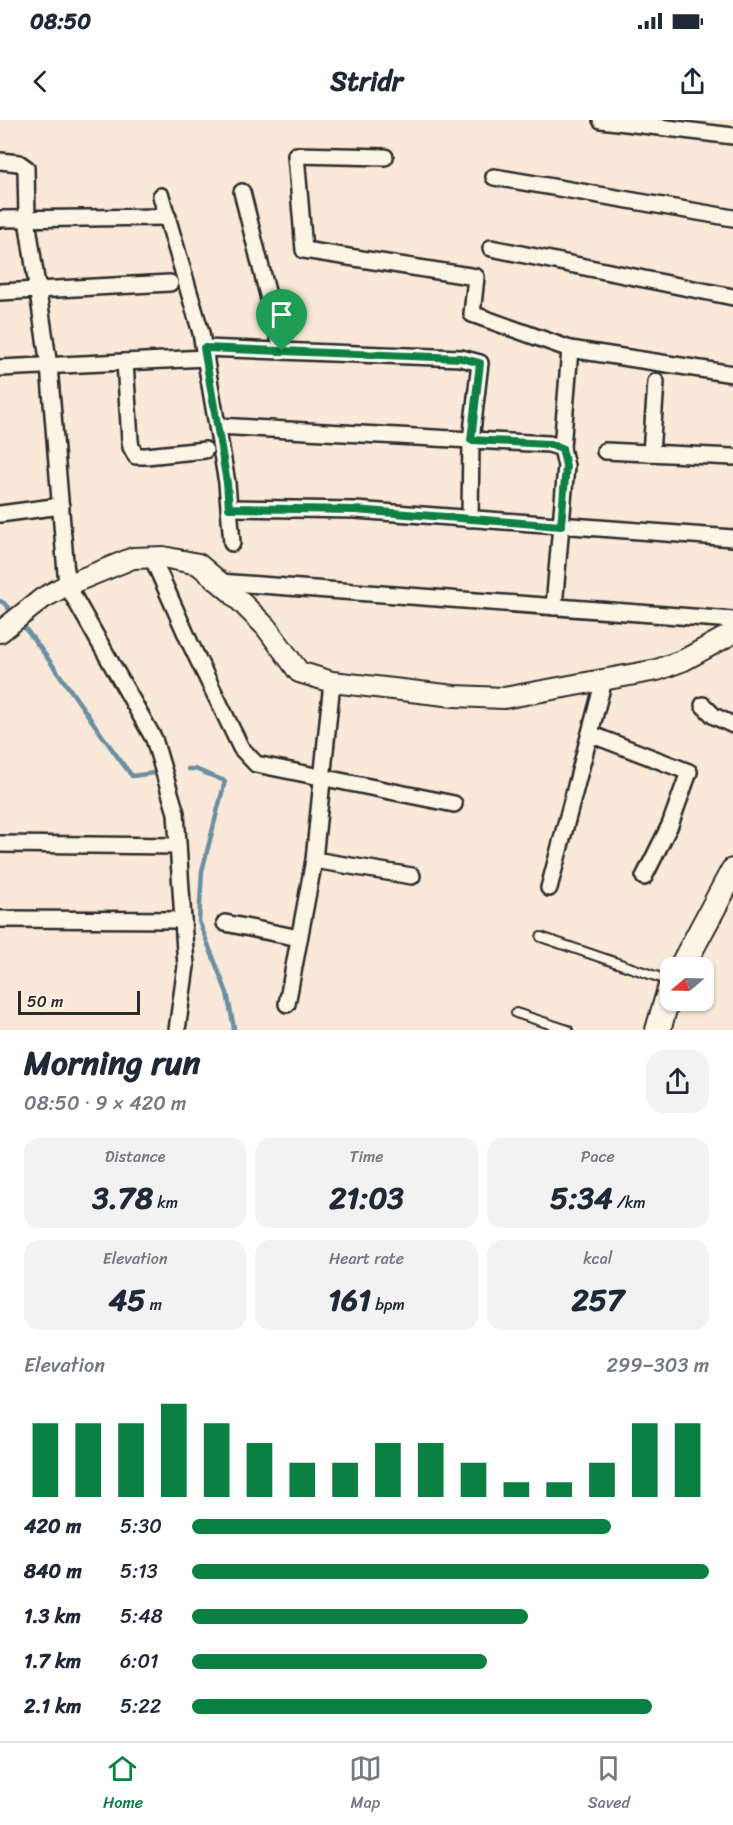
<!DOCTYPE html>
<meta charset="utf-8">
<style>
body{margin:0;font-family:Sriracha,sans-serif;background:#f2f2f3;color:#1f2937;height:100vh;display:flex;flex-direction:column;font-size:22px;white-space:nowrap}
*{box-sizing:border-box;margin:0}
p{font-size:20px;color:#747a83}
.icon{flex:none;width:33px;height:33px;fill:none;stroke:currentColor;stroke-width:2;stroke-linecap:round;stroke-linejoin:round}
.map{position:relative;height:910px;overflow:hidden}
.side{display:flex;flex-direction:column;background:#fff;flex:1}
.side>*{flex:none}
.needle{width:39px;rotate:251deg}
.tools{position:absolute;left:660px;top:837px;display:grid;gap:12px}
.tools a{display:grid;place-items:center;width:54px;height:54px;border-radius:12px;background:#fff;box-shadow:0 2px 4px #0004;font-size:30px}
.scale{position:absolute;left:18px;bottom:15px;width:122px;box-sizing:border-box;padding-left:6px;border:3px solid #2b2b2b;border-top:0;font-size:16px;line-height:21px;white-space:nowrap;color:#2b2b2b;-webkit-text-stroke:4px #fcf5e5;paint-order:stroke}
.pin{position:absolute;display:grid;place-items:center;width:51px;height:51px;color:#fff;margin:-62px -26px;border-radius:50% 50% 50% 0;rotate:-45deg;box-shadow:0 0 6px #0007}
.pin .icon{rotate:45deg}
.round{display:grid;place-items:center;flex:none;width:63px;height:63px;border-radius:18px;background:#f2f2f3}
.summary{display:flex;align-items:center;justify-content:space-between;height:102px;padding:0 24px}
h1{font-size:33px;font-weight:800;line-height:45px}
.stats{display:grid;grid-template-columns:repeat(3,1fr);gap:9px;height:102px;padding:6px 24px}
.stats div{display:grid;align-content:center;border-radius:15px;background:#f2f2f3;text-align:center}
.stats b{font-size:30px;font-weight:800}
.stats small{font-size:16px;font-weight:400}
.stats p{font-size:16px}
.chart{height:168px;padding:12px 24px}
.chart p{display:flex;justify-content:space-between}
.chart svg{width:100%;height:108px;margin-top:6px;stroke:#0b8043;stroke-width:6}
ul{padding:0 24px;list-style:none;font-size:20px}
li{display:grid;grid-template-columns:96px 72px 1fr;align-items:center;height:45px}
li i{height:15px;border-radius:8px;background:#0b8043}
.status{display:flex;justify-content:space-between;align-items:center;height:42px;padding:0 30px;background:#fff;direction:ltr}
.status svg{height:16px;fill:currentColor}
header{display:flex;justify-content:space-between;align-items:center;height:78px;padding:0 24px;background:#fff;font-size:27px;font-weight:800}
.dock{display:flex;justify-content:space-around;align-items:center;height:84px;border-top:2px solid #e0e1e3;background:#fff;font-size:16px;color:#747a83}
.dock a{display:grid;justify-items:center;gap:3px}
.dock .selected{color:#0b8043}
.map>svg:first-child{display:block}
</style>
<div class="status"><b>08:50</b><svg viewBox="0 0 49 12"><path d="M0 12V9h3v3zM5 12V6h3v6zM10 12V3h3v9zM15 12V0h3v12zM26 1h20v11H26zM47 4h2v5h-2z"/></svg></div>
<header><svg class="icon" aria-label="back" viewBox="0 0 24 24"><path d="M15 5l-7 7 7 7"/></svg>Stridr<svg class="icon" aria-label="share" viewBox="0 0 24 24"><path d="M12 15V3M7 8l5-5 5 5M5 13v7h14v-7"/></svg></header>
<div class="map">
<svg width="733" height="910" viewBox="0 0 733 910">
<rect width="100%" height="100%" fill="#fae9d8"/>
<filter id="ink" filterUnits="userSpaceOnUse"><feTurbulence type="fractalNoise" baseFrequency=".0167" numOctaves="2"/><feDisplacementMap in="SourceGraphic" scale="12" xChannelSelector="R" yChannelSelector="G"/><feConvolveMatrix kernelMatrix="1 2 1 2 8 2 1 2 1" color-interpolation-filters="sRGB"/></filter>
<g filter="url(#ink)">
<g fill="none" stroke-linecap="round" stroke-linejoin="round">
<g stroke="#6890a2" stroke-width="4.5">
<path d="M0 481 4 483 15 496"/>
<path d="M20 502C60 551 93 606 132 656L161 652"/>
<path d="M188 649H195L225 661 202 751 199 801 227 873 234 908 233 910"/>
</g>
<g stroke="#2b2b2b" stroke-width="12">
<g id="service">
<path d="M541 817 670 861"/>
<path d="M516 893 568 910"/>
</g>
</g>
<g stroke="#2b2b2b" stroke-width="20">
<g id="minor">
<path d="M601 0 733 16"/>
<path d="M385 37 296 35 304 130 476 157 472 194 570 229"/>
<path d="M0 41 19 43 26 48 27 99 49 246 67 465 154 619 176 693 186 846 177 910"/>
<path d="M494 57 733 98"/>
<path d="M242 72 282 231"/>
<path d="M161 76 201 213 227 363 232 423"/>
<path d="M0 99 168 97"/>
<path d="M491 128 733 177"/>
<path d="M0 172 170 163"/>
<path d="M204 228 461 238 480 243 471 320 217 306"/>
<path d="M125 242 130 320 131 327 136 336H146L205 330"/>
<path d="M0 248 206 238"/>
<path d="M562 328 570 229 733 254"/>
<path d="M605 331 733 337"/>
<path d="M651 333 656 262"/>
<path d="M229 388 355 390 733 418"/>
<path d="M0 394 61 386"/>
<path d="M470 399 471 320 549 324 562 328 566 346 554 487"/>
<path d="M152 437 190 523 241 628 256 644 454 684"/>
<path d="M219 462 733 500"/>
<path d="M703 585 714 596 733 605"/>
<path d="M590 614 689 652 670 705 644 757"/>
<path d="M0 724 178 726"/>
<path d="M314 740 412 756"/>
<path d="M549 768 604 560"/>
<path d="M0 799 183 800"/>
<path d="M225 803 299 818"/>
<path d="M287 884 314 740 332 562"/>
</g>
</g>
<g stroke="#2b2b2b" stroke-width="24">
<path id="tertiary" d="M0 512 43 478 67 465 133 438 163 437 198 444 230 471 266 507 299 552 332 562 454 576 504 578 657 550 684 540 733 513"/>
</g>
<g stroke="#2b2b2b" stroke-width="28">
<g id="primary">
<path d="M681 848 733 751"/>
<path d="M658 910 670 869"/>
</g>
</g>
<use href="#service" stroke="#fcf5e5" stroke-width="8"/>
<use href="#minor" stroke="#fcf5e5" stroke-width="15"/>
<use href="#tertiary" stroke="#fcf5e5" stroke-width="20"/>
<use href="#primary" stroke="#fcf5e5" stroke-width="24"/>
</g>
</g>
<g fill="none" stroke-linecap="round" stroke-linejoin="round" filter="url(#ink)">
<g stroke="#fff" stroke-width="12">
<path id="route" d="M204 228 461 238 480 243 471 320 549 324 562 328 566 346 561 406 355 390 229 388 227 363Z"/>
</g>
<use href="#route" stroke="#0b8043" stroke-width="8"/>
</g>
</svg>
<div class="tools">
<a><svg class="needle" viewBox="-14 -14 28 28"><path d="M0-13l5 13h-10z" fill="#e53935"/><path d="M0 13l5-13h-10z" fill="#747a83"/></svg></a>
</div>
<div class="scale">50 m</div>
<div class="pin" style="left:282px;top:231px;background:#1e9e55"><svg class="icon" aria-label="arrive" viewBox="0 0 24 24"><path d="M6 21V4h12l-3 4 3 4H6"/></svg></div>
</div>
<section class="side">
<div class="summary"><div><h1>Morning run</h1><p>08:50 · 9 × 420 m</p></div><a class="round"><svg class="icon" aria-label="share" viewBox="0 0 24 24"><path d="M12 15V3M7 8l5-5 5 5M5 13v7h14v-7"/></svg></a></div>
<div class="stats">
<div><p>Distance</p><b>3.78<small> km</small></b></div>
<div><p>Time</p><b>21:03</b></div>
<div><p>Pace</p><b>5:34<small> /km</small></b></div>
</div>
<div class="stats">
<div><p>Elevation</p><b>45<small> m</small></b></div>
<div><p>Heart rate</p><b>161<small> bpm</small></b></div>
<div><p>kcal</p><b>257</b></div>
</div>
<div class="chart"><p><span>Elevation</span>299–303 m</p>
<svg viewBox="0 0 160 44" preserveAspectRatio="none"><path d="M5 44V14M15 44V14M25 44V14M35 44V6M45 44V14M55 44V22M65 44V30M75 44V30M85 44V22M95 44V22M105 44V30M115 44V38M125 44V38M135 44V30M145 44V14M155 44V14"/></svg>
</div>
<ul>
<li><b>420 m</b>5:30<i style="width:81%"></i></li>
<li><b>840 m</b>5:13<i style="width:100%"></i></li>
<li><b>1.3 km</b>5:48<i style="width:65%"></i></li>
<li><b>1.7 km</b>6:01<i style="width:57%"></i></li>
<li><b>2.1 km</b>5:22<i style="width:89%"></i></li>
</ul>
</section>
<nav class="dock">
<a class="selected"><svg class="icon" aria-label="home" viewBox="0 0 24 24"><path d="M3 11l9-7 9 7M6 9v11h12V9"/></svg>Home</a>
<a><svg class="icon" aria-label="map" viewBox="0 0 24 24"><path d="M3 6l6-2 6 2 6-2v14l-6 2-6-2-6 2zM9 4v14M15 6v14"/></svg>Map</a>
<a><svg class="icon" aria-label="saved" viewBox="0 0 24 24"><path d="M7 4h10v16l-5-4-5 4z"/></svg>Saved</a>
</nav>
